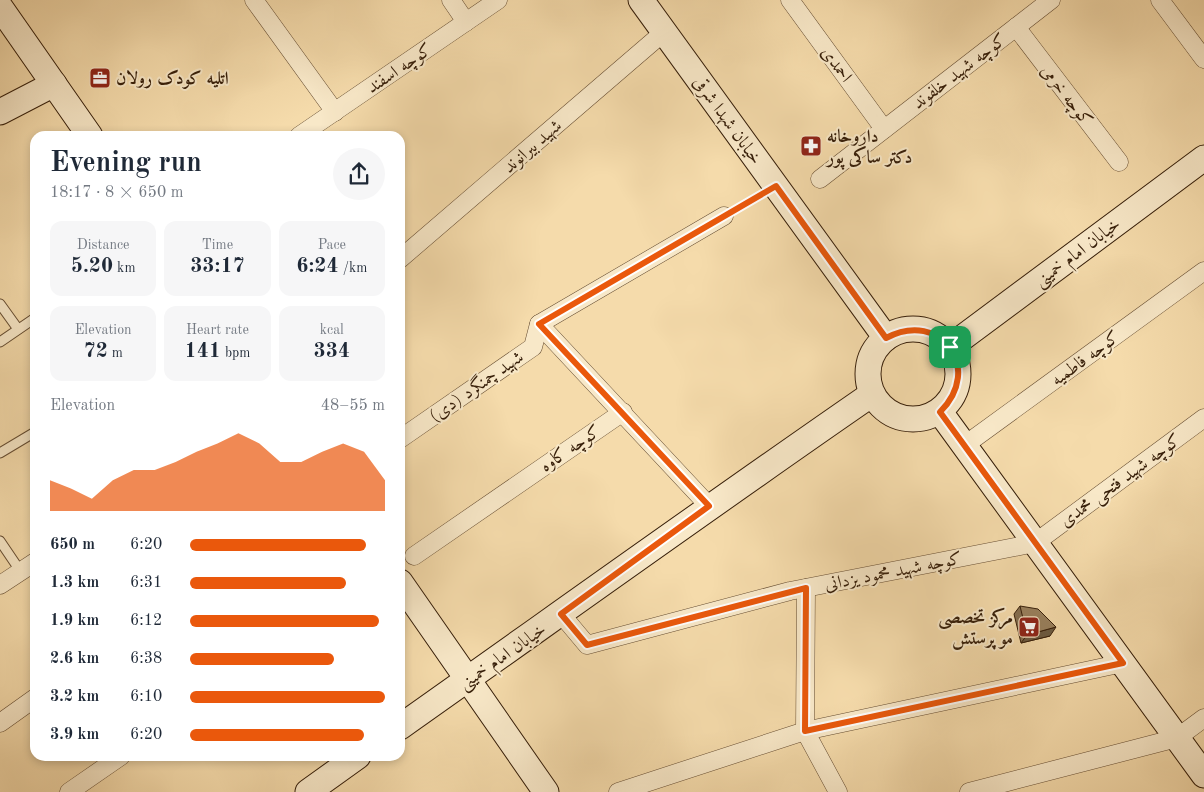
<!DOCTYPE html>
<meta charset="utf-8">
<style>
body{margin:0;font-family:"Old Standard TT",Amiri,serif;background:#f6f6f7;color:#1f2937;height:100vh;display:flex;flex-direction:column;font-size:19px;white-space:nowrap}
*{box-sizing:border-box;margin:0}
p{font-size:16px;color:#747a83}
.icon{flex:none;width:28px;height:28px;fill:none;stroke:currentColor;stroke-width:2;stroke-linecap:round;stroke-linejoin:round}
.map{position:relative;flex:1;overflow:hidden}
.drawer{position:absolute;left:30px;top:131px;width:375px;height:630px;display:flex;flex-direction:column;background:#fff;border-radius:15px;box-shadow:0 2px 8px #0003}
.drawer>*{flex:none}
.pin{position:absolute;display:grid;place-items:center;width:42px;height:42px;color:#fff;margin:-21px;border-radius:10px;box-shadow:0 2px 8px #0006}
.round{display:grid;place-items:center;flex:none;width:52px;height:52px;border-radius:26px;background:#f6f6f7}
.summary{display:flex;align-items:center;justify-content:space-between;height:85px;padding:0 20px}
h1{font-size:28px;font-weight:700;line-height:38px}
.stats{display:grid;grid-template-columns:repeat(3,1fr);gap:8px;height:85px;padding:5px 20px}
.stats div{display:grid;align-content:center;border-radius:12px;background:#f6f6f7;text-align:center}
.stats b{font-size:21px;font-weight:700}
.stats small{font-size:14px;font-weight:400}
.stats p{font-size:14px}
.chart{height:140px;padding:10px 20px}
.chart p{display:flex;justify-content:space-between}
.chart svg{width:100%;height:90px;margin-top:5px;fill:#ea580c;opacity:.7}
ul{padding:0 20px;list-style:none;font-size:16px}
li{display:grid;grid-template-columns:80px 60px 1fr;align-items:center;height:38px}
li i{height:12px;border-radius:6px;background:#ea580c}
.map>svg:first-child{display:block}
</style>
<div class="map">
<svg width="1204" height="792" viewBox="0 0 1204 792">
<rect width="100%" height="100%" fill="#f5dbab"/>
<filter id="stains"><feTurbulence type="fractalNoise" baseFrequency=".004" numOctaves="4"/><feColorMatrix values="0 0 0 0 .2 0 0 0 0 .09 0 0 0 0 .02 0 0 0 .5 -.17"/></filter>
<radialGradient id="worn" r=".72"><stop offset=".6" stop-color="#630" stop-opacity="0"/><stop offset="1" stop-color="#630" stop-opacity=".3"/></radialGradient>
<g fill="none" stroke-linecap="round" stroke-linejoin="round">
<g stroke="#664d32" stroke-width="11">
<g id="lane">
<path d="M0 304 18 329"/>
<path d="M0 342 35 318"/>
<path d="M0 453 35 432"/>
<path d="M0 541 21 572"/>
</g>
</g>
<g stroke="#664d32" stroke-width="19">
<g id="street">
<path d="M254 0 335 112"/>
<path d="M451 0 466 22"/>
<path d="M790 0 884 129"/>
<path d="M1160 0 1204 59"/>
<path d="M1016 27 1119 162"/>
<path d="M299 136 498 0"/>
<path d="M820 179 1051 0"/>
<path d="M400 259 664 32"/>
<path d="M400 439 533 347 539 324"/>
<path d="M965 445 1204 271"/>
<path d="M709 506 539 324 724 216"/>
<path d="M414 556 623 412"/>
<path d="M0 585 35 562"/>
<path d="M806 588 805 731 838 792"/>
<path d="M561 614 587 645 790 591 1035 543 1204 418"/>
<path d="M0 723 35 698"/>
<path d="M69 792 121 756"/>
<path d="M618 792 805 731 1123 663"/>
<path d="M969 792 1177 738 1204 718"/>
</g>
</g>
<g stroke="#361e09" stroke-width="27">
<g id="secondary">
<path d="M641 0 886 338"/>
<path d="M0 7 90 136"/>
<path d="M0 112 54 84"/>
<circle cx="913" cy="374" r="45"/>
<path d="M950 347 1204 158"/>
<path d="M940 412 1204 775"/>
<path d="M400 582 546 792"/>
<path d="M400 727C557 616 714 503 872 394"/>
<path d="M308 792 358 756"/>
</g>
</g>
<path stroke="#361e09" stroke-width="3" stroke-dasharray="1 2.5" stroke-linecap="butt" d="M740 207 756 197"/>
<use href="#lane" stroke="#f8e8c8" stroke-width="9"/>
<use href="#street" stroke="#f8e8c8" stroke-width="18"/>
<use href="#secondary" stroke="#f8e8c8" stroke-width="25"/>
</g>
<path fill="#846e50" stroke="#361e09" d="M1020 606 1050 636 1021 643 1014 614Z"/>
<path fill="#6b5a41" stroke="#361e09" d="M1056 627 1050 636 1021 643 1027 635Z"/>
<path fill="#99805d" stroke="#361e09" d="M1020 606 1038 609 1056 627 1027 635Z"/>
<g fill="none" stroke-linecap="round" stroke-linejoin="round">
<g stroke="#fff" stroke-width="10">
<path id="route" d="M776 186 886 338C941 309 984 368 940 412L1123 663 805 731 806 588 587 645 561 614 709 506 539 324Z"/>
</g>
<use href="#route" stroke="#ea580c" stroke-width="6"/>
</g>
<defs>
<g id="office-square" transform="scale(1.125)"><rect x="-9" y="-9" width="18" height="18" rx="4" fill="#8f2418" stroke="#f8e8c8"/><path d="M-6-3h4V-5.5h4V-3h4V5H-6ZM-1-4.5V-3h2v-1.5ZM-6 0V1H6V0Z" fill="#fff"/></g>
<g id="pharmacy-square" transform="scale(1.125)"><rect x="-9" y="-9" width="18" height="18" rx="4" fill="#8f2418" stroke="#f8e8c8"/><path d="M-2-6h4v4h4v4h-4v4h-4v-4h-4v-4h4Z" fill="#fff"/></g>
<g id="supermarket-square" transform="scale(1.125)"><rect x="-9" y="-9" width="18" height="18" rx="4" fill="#8f2418" stroke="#f8e8c8"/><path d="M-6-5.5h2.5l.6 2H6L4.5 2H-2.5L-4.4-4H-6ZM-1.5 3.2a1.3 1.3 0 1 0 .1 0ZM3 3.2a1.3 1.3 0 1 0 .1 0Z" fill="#fff"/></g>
</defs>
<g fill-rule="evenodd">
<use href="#office-square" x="100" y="78"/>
<use href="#pharmacy-square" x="811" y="146"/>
<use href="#supermarket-square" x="1029" y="627"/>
</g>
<g text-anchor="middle" stroke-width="4" stroke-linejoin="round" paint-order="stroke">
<g font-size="18" fill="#361e09" stroke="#f8e8c8">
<text transform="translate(837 64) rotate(54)" y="6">احمدی</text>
<text transform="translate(399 68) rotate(-34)" y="6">کوچه اسفند</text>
<text transform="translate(959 71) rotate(-37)" y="6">کوچه شهید خلفوند</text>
<text transform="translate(1067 95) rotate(52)" y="6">کوچه خرمی</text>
<text transform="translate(728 120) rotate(54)" y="6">خیابان شهدا شرقی</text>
<text transform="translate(532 146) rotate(-41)" y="6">شهید بیرانوند</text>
<text transform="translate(1077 252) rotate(-37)" y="6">خیابان امام خمینی</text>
<text transform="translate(1085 358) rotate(-36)" y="6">کوچه فاطمیه</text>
<text transform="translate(476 386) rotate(-35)" y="6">شهید چمنگرد (دی)</text>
<text transform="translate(570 448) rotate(-34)" y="6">کوچه کاوه</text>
<text transform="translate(1120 480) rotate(-36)" y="6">کوچه شهید فتحی محمدی</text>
<text transform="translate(893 571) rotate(-11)" y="6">کوچه شهید محمود یزدانی</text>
<text transform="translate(502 656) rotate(-35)" y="6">خیابان امام خمینی</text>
</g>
<g font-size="18" font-weight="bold" fill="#361e09" stroke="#f8e8c8" text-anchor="start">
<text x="116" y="84">اتلیه کودک رولان</text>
<text x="827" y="142">داروخانه<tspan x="827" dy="21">دکتر ساکی پور</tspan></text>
<text x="1013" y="623" text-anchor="end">مرکز تخصصی<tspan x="1013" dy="21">مو پرستش</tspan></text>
</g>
</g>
<rect width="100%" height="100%" filter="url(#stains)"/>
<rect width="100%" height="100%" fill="url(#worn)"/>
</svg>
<div class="pin" style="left:950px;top:347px;background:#1e9e55"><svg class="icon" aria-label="arrive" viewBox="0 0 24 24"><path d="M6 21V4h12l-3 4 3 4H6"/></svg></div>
<section class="drawer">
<div class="summary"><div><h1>Evening run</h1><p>18:17 · 8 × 650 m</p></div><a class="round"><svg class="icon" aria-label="share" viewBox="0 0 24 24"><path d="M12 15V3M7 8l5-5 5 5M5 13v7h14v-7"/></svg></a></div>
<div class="stats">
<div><p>Distance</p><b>5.20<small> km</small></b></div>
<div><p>Time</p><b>33:17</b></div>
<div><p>Pace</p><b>6:24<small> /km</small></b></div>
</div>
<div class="stats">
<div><p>Elevation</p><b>72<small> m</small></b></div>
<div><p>Heart rate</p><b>141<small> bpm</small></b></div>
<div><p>kcal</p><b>334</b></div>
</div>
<div class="chart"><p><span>Elevation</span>48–55 m</p>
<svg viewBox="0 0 160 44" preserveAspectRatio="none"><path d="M0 44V29L10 33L20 38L30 29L40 24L50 24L60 20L70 15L80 11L90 6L100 11L110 20L120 20L130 15L140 11L150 15L160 29V44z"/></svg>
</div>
<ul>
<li><b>650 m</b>6:20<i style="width:90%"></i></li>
<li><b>1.3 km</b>6:31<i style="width:80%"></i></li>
<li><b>1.9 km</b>6:12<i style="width:97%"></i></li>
<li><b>2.6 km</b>6:38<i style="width:74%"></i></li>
<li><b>3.2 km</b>6:10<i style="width:100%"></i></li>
<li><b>3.9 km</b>6:20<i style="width:89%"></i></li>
</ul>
</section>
</div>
